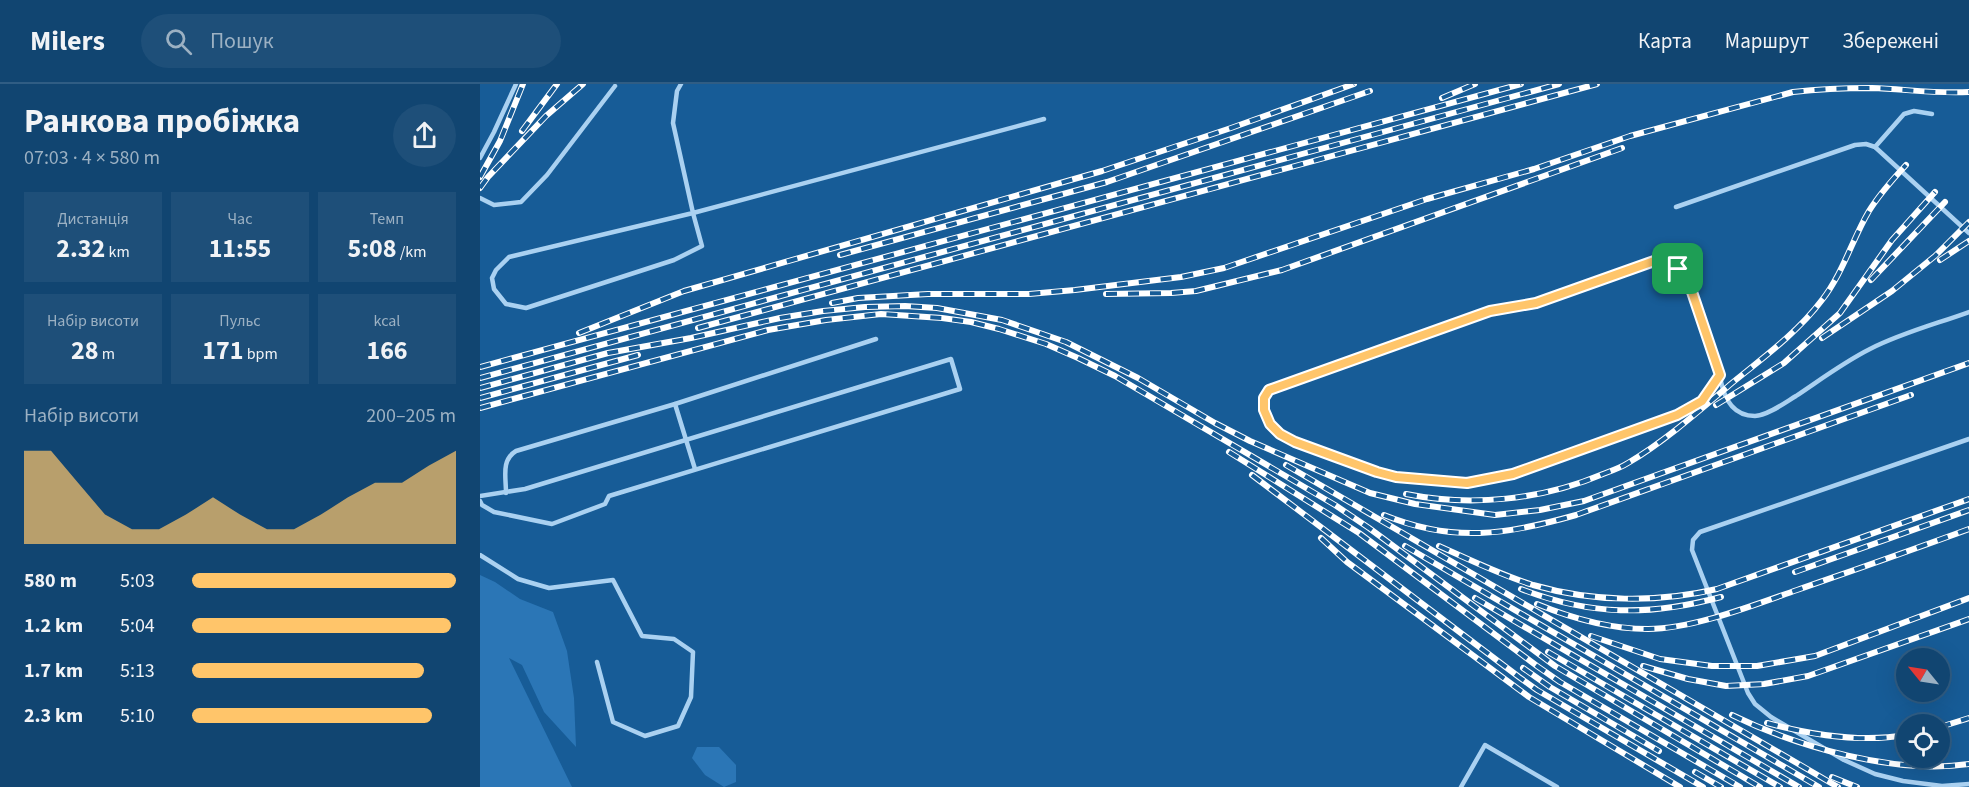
<!DOCTYPE html>
<html lang="uk">
<meta charset="utf-8">
<style>
body{margin:0;font-family:"Source Sans 3",sans-serif;background:#1e4f79;color:#f1f3f6;height:100vh;display:flex;flex-direction:column;font-size:22px;white-space:nowrap}
*{box-sizing:border-box;margin:0}
p{font-size:20px;color:#9cb1c3}
.icon{flex:none;width:33px;height:33px;fill:none;stroke:currentColor;stroke-width:2;stroke-linecap:round;stroke-linejoin:round}
.map{position:relative;flex:1;overflow:hidden}
.details{display:flex;flex-direction:column;background:#114571;width:480px}
.details>*{flex:none}
.needle{width:39px;rotate:300deg}
.buttons{position:absolute;left:1416px;top:564px;display:grid;gap:12px}
.buttons a{display:grid;place-items:center;width:54px;height:54px;border-radius:50%;background:#114571;box-shadow:0 6px 24px #0002,0 0 0 2px #305d84;font-size:30px}
.pin{position:absolute;display:grid;place-items:center;width:51px;height:51px;color:#fff;margin:-26px;border-radius:12px;box-shadow:0 3px 9px #0006}
.round{display:grid;place-items:center;flex:none;width:63px;height:63px;border-radius:32px;background:#1e4f79}
.summary{display:flex;align-items:center;justify-content:space-between;height:102px;padding:0 24px}
h1{font-size:33px;font-weight:700;line-height:45px}
.figures{display:grid;grid-template-columns:repeat(3,1fr);gap:9px;height:102px;padding:6px 24px}
.figures div{display:grid;align-content:center;border-radius:0px;background:#1e4f79;text-align:center}
.figures b{font-size:26px;font-weight:700}
.figures small{font-size:16px;font-weight:400}
.figures p{font-size:16px}
.chart{height:168px;padding:12px 24px}
.chart p{display:flex;justify-content:space-between}
.chart svg{width:100%;height:108px;margin-top:6px;fill:#ffc56a;opacity:.7}
ul{padding:0 24px;list-style:none;font-size:20px}
li{display:grid;grid-template-columns:96px 72px 1fr;align-items:center;height:45px}
li i{height:15px;border-radius:8px;background:#ffc56a}
header{display:flex;align-items:center;gap:36px;box-sizing:border-box;height:84px;padding:0 30px;background:#114571;border-bottom:2px solid #305d84}
header strong{font-size:28px}
nav{display:flex;gap:33px;margin-inline-start:auto;font-size:21px}
.search{width:420px;height:54px;background:#1e4f79;display:flex;align-items:center;gap:15px;box-sizing:border-box;padding:0 21px;border-radius:33px;color:#9cb1c3;font-size:22px}
main{display:flex;flex:1;min-height:0}
.map>svg:first-child{display:block}
</style>
<header>
<strong>Milers</strong>
<div class="search"><svg class="icon" aria-label="search" viewBox="0 0 24 24"><circle cx="10" cy="10" r="6"/><path d="M15 15l6 6"/></svg>Пошук</div>
<nav><a>Карта</a><a>Маршрут</a><a>Збережені</a></nav>
</header>
<main>
<section class="details">
<div class="summary"><div><h1>Ранкова пробіжка</h1><p>07:03 · 4 × 580 m</p></div><a class="round"><svg class="icon" aria-label="share" viewBox="0 0 24 24"><path d="M12 15V3M7 8l5-5 5 5M5 13v7h14v-7"/></svg></a></div>
<div class="figures">
<div><p>Дистанція</p><b>2.32<small> km</small></b></div>
<div><p>Час</p><b>11:55</b></div>
<div><p>Темп</p><b>5:08<small> /km</small></b></div>
</div>
<div class="figures">
<div><p>Набір висоти</p><b>28<small> m</small></b></div>
<div><p>Пульс</p><b>171<small> bpm</small></b></div>
<div><p>kcal</p><b>166</b></div>
</div>
<div class="chart"><p><span>Набір висоти</span>200–205 m</p>
<svg viewBox="0 0 160 44" preserveAspectRatio="none"><path d="M0 44V6L10 6L20 19L30 32L40 38L50 38L60 32L70 25L80 32L90 38L100 38L110 32L120 25L130 19L140 19L150 12L160 6V44z"/></svg>
</div>
<ul>
<li><b>580 m</b>5:03<i style="width:100%"></i></li>
<li><b>1.2 km</b>5:04<i style="width:98%"></i></li>
<li><b>1.7 km</b>5:13<i style="width:88%"></i></li>
<li><b>2.3 km</b>5:10<i style="width:91%"></i></li>
</ul>
</section>
<div class="map">
<svg width="1489" height="703" viewBox="0 0 1489 703">
<rect width="100%" height="100%" fill="#175c97"/>
<g fill="#2b76b6">
<path d="M0 491 15 498 40 515 73 528 87 567 94 614 96 663 64 628 42 581 29 574 92 703H0Z"/>
<path d="M217 663H239L256 681V698L244 703 225 691 212 674Z"/>
</g>
<g fill="none" stroke-linecap="round" stroke-linejoin="round">
<g stroke="#aad1f1" stroke-width="4.5">
<path d="M201 0 197 7 193 39 213 129 222 162 194 176 46 224 26 220 14 205 12 194 16 186 29 173 213 129 564 35"/>
<path d="M1395 63 1424 30 1434 27 1452 30"/>
<path d="M0 74 14 48 36 0"/>
<path d="M0 114 14 121 41 118 67 91 135 2"/>
<path d="M1196 123 1375 61 1386 60 1395 63 1489 149"/>
<path d="M1240 292 1222 317 1197 331 1033 390 987 399 916 393 897 389 815 358 800 350 790 340 784 326V314L789 306 1010 227 1056 219 1177 176C1192 179 1199 185 1208 196L1240 292C1243 312 1251 332 1275 332 1287 332 1306 318 1316 312 1340 296 1364 278 1390 265 1421 249 1456 240 1489 228"/>
<path d="M195 320 215 385"/>
<path d="M1489 355 1220 448 1213 456 1212 466 1268 609 1275 620 1291 633 1364 676 1395 690 1423 697 1462 702 1489 700"/>
<path d="M26 409C26 393 21 376 36 367L195 320 396 255"/>
<path d="M0 412 45 405 471 275 480 305 129 412 125 420 72 440 14 428 2 421 0 417"/>
<path d="M0 471 38 495 69 504 133 496 162 552 194 555 213 568 211 613 198 642 165 652 133 638 117 578"/>
<path d="M981 703 1005 661 1077 703"/>
</g>
<g stroke="#fff" stroke-width="6">
<g id="rail">
<path d="M962 14 995 0"/>
<path d="M42 47 77 0"/>
<path d="M0 93 20 57 43 0"/>
<path d="M0 104 8 93 66 32 103 0"/>
<path d="M360 171 627 98 890 7"/>
<path d="M1460 176 1489 157"/>
<path d="M1391 196 1465 118"/>
<path d="M626 210 691 209 716 207 802 186 1142 64"/>
<path d="M352 219 378 214 448 210H549L595 206 701 193 744 184 947 115 1054 85 1150 52 1313 8C1339 5 1365 4 1392 4 1424 5 1456 10 1489 8"/>
<path d="M218 244 1117 0"/>
<path d="M99 249 204 207 622 87 751 44 874 0"/>
<path d="M1342 254 1412 207 1455 172 1489 138"/>
<path d="M0 283 1041 0"/>
<path d="M0 294 1079 0"/>
<path d="M0 304 128 269 211 254 300 234 343 227 385 223 425 222 457 224 522 236 586 258 658 294 735 339 770 357 890 409 935 420 1015 431 1060 426 1104 417 1489 279"/>
<path d="M0 314 158 271"/>
<path d="M1236 321 1304 279 1360 229 1412 156 1455 108"/>
<path d="M0 324 288 246 346 236 401 230 462 234 491 238 519 245 566 260 598 274 635 292 855 421 889 444 1075 582 1280 703"/>
<path d="M749 368 879 449 1057 582 1080 598 1260 703"/>
<path d="M806 381 1358 703"/>
<path d="M772 391 1039 593 1057 606 1223 703"/>
<path d="M926 410C991 423 1062 416 1123 390 1131 387 1140 384 1148 379 1185 357 1219 327 1252 299 1284 273 1318 248 1342 216 1363 189 1372 156 1389 127 1399 111 1413 95 1426 81"/>
<path d="M904 431C973 459 1026 451 1096 431L1431 311"/>
<path d="M841 454 867 478 1049 613 1200 703"/>
<path d="M925 462 1339 703"/>
<path d="M959 462C990 476 1021 491 1053 501 1112 518 1177 519 1237 505L1489 415"/>
<path d="M1315 488 1489 426"/>
<path d="M1041 505C1111 532 1170 532 1241 513"/>
<path d="M995 514 1319 703"/>
<path d="M1057 520C1091 534 1131 545 1168 545 1213 545 1274 521 1317 506 1374 486 1432 466 1489 445"/>
<path d="M1111 552 1180 575 1232 582H1277L1335 572 1489 514"/>
<path d="M1068 568 1300 703"/>
<path d="M1163 582 1208 595 1246 602 1284 600 1328 592 1489 535"/>
<path d="M1043 584 1070 603 1179 667"/>
<path d="M1252 631C1318 663 1416 691 1489 680"/>
<path d="M1287 639C1332 651 1380 659 1426 651"/>
<path d="M1460 643 1489 634"/>
<path d="M1215 688 1241 703"/>
<path d="M1352 693 1377 703"/>
</g>
</g>
<use href="#rail" stroke="#175c97" stroke-width="4" stroke-dasharray="11" stroke-linecap="butt"/>
</g>
<g fill="none" stroke-linecap="round" stroke-linejoin="round">
<g stroke="#fff" stroke-width="12">
<path id="route" d="M1177 176C1192 179 1199 185 1208 196L1240 291 1222 317 1197 331 1033 390 987 399 916 393 897 388 815 358 800 350 790 340 784 326V314L789 306 1010 227 1056 219Z"/>
</g>
<use href="#route" stroke="#ffc56a" stroke-width="8"/>
</g>
</svg>
<div class="buttons">
<a><svg class="needle" viewBox="-14 -14 28 28"><path d="M0-13l5 13h-10z" fill="#e53935"/><path d="M0 13l5-13h-10z" fill="#9cb1c3"/></svg></a>
<a><svg class="icon" aria-label="locate" viewBox="0 0 24 24"><circle cx="12" cy="12" r="6"/><path d="M12 2v4M12 18v4M2 12h4M18 12h4"/></svg></a>
</div>
<div class="pin" style="left:1198px;top:185px;background:#1e9e55"><svg class="icon" aria-label="arrive" viewBox="0 0 24 24"><path d="M6 21V4h12l-3 4 3 4H6"/></svg></div>
</div>
</main>
